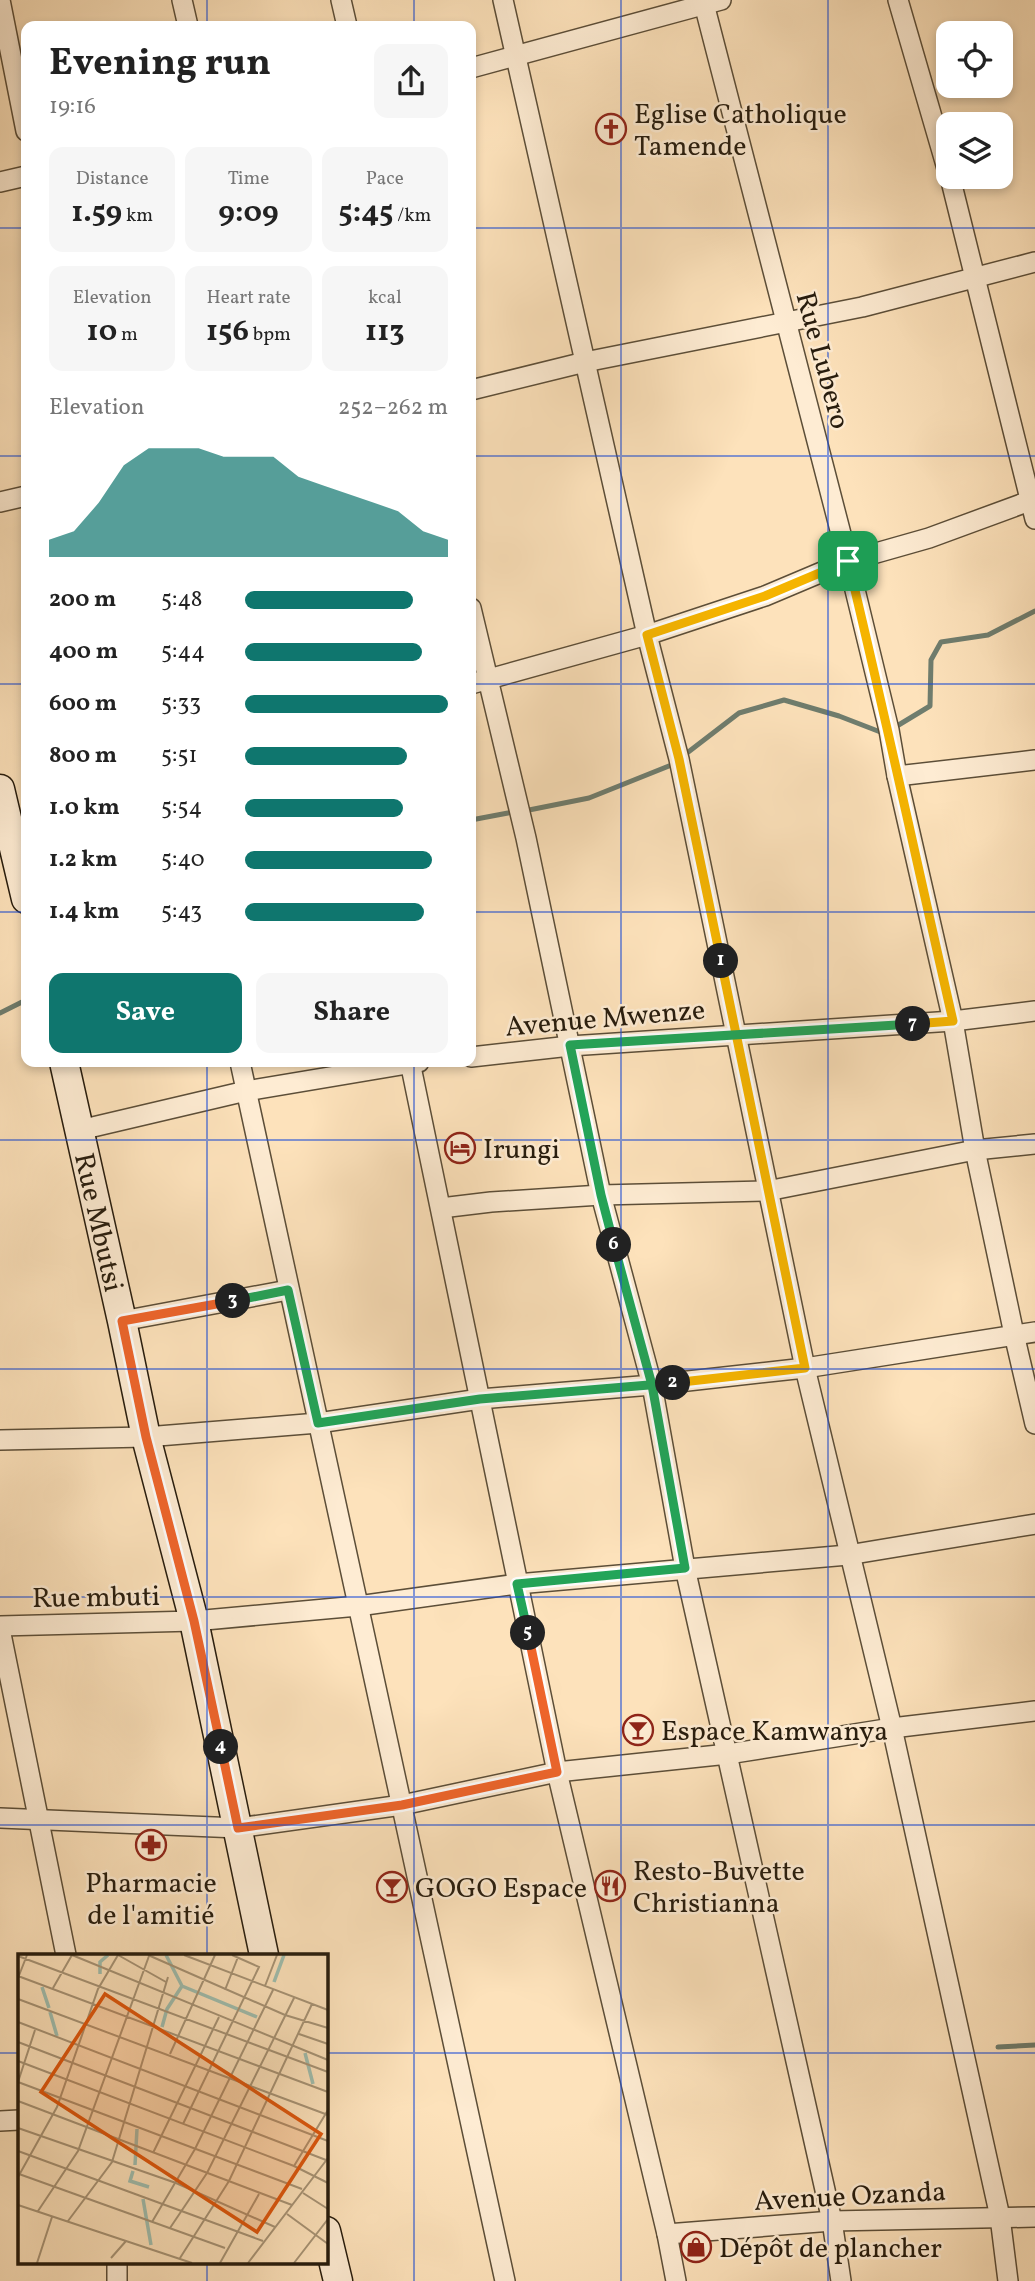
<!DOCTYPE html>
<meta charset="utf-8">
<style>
body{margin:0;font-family:Vollkorn,serif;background:#f6f6f6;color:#222;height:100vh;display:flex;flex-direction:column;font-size:26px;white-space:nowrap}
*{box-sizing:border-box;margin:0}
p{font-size:23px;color:#767676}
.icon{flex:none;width:38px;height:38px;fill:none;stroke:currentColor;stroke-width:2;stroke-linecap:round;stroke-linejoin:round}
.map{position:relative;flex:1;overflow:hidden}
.side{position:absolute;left:21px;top:21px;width:455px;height:1046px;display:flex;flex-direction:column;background:#fff;border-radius:14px;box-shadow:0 4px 10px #0003}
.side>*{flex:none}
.buttons{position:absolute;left:936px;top:21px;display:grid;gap:14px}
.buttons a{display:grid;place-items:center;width:77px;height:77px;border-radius:14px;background:#fff;box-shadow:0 4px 10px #0003;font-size:35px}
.pin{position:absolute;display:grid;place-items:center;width:60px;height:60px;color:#fff;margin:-30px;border-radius:14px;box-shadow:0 4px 10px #0006}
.km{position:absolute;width:35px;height:35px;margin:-18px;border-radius:50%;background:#222;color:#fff;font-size:19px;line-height:35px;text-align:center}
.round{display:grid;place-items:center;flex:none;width:74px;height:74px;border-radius:14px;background:#f6f6f6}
.head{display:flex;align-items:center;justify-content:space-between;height:119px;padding:0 28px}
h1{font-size:38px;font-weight:700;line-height:52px}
.figures{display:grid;grid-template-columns:repeat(3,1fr);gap:10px;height:119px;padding:7px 28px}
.figures div{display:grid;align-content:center;border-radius:14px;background:#f6f6f6;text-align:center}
.figures b{font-size:30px;font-weight:700}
.figures small{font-size:19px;font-weight:400}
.figures p{font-size:19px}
.chart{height:196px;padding:14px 28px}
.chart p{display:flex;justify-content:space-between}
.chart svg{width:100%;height:126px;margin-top:7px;fill:#0f766e;opacity:.7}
.button{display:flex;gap:14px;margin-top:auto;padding:14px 28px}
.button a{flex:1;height:80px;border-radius:14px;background:#0f766e;color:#fff;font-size:28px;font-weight:700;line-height:80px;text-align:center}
.button a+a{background:#f6f6f6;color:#222}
ul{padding:0 28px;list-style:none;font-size:23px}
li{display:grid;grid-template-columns:112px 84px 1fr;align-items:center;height:52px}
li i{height:18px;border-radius:9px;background:#0f766e}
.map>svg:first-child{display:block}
</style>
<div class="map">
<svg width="1035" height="2281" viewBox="0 0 1035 2281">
<rect width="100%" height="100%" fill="#fde2bb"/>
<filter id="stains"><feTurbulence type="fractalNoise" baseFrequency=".00286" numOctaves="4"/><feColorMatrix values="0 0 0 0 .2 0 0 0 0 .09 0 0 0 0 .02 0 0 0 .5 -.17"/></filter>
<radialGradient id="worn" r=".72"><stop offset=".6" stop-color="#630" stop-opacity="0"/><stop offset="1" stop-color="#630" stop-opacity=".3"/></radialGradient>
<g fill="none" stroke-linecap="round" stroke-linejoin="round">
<g stroke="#6f7d6e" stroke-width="5">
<path d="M892 729 930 706 931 660 941 642 988 635 1035 611"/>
<path d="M687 753 739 713 784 700 839 716 883 733"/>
<path d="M529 810 589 798 674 764"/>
<path d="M471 820 508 813"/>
<path d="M0 1013 26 1000"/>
<path d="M998 2047 1035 2045"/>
</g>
<g stroke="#5c4e38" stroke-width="22">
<g id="street">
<path d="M0 0 26 131"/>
<path d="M182 0 188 26"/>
<path d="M341 0 347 26"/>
<path d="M503 0 647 635 679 759 805 1368 892 1728 1000 2217 1008 2281"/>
<path d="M703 0 848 561 889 730 897 776 953 1021 975 1150 1014 1334 1035 1424"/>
<path d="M898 0 948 172"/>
<path d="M471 68 721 0"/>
<path d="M950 177 1035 519"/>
<path d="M0 182 26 176"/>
<path d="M471 390 585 362 862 307 1035 262"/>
<path d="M0 502 26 496"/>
<path d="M471 608 526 838 601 1195 652 1385 685 1568 832 2221 841 2281"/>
<path d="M471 684 647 635 765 596 848 561 929 538 1035 499"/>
<path d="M897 776 1035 760"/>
<path d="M471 1057 570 1046 953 1021 1035 1011"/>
<path d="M240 1062 505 2281"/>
<path d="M410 1062 557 1772 667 2234 676 2281"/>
<path d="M80 1130 246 1091 419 1062"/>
<path d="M441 1208 491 1202 601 1195 767 1191 975 1150 1035 1144"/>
<path d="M122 1321 288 1290"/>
<path d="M0 1440 146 1437 318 1423 480 1399 652 1385 805 1368 1035 1332"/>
<path d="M0 1626 194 1621 358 1606 517 1584 848 1555 1035 1524"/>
<path d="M0 1629 66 1955"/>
<path d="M0 1818 238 1828 402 1805 557 1772 728 1754 892 1728 1035 1711"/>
<path d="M0 2121 19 2120"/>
<path d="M667 2234 832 2221 1035 2217"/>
<path d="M117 2281V2262"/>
</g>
</g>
<g stroke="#271c0d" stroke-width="31">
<g id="secondary">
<path d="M0 789 26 899"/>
<path id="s1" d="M64 1062 122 1321 146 1437 194 1621 264 1955"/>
<path d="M326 2231 338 2281"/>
</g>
</g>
<use href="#street" stroke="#feecd3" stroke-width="19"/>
<use href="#secondary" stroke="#feecd3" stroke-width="28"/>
</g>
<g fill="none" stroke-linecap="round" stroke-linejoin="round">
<g stroke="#fff" stroke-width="14">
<path id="split-1" d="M721 961 679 759 647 635 765 596 848 561"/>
</g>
<g stroke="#fff" stroke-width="14">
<path id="split-2" d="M673 1383 805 1368 721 961"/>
</g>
<g stroke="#fff" stroke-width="14">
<path id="split-3" d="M233 1301 288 1290 318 1423 480 1399 673 1383"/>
</g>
<g stroke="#fff" stroke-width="14">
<path id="split-4" d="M221 1747 194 1621 146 1437 122 1321 233 1301"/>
</g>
<g stroke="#fff" stroke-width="14">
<path id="split-5" d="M221 1747 238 1828 402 1805 557 1772 528 1633"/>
</g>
<g stroke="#fff" stroke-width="14">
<path id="split-6" d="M528 1633 517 1584 685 1568 652 1385 614 1245"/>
</g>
<g stroke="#fff" stroke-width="14">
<path id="split-7" d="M614 1245 601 1195 570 1045 913 1024"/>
</g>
<g stroke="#fff" stroke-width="14">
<path id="split-8" d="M848 561C885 714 918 868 953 1021L913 1024"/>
</g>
<use href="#split-1" stroke="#f5b400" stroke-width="9"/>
<use href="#split-2" stroke="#f5b400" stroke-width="9"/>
<use href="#split-3" stroke="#22a559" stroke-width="9"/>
<use href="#split-4" stroke="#f0652b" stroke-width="9"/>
<use href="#split-5" stroke="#f0652b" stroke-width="9"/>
<use href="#split-6" stroke="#22a559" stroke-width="9"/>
<use href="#split-7" stroke="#22a559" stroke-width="9"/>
<use href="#split-8" stroke="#f5b400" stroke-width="9"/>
</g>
<path fill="none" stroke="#1d4ed8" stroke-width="2" stroke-opacity="0.55" d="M207 0V26M414 0V26M621 0V2281M828 0V2281M0 228H26M471 228H1035M0 456H26M471 456H1035M0 684H26M471 684H1035M0 912H26M471 912H1035M207 1062V1955M414 1062V2281M0 1140H1035M0 1369H1035M0 1597H1035M0 1825H1035M0 2053H19M326 2053H1035M207 2262V2281"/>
<defs>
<g id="church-ring" transform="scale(1.575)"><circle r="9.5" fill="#feecd3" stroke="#8f2418" stroke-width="1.5"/><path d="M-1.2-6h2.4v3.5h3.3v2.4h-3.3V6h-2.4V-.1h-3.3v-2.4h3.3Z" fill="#8f2418"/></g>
<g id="hotel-ring" transform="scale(1.575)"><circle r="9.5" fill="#feecd3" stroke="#8f2418" stroke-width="1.5"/><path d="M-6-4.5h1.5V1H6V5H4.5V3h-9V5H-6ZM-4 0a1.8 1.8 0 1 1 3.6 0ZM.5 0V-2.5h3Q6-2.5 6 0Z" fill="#8f2418"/></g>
<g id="bar-ring" transform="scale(1.575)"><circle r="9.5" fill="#feecd3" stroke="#8f2418" stroke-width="1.5"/><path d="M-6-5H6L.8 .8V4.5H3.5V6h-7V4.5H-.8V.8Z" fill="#8f2418"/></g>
<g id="pharmacy-ring" transform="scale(1.575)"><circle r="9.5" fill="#feecd3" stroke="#8f2418" stroke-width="1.5"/><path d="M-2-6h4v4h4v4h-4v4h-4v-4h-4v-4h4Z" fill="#8f2418"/></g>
<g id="restaurant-ring" transform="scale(1.575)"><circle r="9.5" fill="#feecd3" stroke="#8f2418" stroke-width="1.5"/><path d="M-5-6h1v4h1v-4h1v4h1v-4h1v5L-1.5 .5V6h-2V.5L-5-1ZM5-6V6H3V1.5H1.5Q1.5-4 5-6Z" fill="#8f2418"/></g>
<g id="shop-ring" transform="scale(1.575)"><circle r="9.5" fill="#feecd3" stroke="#8f2418" stroke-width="1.5"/><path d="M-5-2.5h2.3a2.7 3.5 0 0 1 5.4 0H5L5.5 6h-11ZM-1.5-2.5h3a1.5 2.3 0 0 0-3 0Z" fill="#8f2418"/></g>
</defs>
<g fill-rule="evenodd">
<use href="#church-ring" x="611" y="129"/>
<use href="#hotel-ring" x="460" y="1148"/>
<use href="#bar-ring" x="638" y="1730"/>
<use href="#pharmacy-ring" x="151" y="1845"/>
<use href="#restaurant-ring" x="610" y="1886"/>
<use href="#bar-ring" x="392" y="1887"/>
<use href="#shop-ring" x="696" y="2247"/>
</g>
<g text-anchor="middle" stroke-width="5" stroke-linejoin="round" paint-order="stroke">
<g font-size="28" fill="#271c0d" stroke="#feecd3" text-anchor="start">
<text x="634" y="123">Eglise Catholique<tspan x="634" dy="32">Tamende</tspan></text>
<text x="483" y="1158">Irungi</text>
<text x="661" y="1740">Espace Kamwanya</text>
<text x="633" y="1880">Resto-Buvette<tspan x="633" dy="32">Christianna</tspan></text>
<text x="151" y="1892" text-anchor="middle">Pharmacie<tspan x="151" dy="32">de l'amitié</tspan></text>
<text x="415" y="1897">GOGO Espace</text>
<text x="719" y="2257">Dépôt de plancher</text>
</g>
<g font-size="28" fill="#271c0d" stroke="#feecd3">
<text transform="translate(824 360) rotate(75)" y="10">Rue Lubero</text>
<text transform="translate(605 1017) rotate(-5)" y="10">Avenue Mwenze</text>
<text dy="10" stroke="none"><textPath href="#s1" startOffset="164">Rue Mbutsi</textPath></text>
<text transform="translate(96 1596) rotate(-1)" y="10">Rue mbuti</text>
<text transform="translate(850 2195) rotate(-3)" y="10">Avenue Ozanda</text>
</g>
</g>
<g transform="translate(18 1954)">
<rect width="310" height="310" fill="#fde2bb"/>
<path fill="none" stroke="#9fbeaf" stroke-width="3.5" d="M148 1 164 32 239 63M82 20V8L90 1M256 28 266 1M24 33 31 54M32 58 39 82M144 73 149 55 164 32M287 99 295 130M117 211 119 175M115 217 112 227 131 233M125 245 133 291"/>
<path fill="none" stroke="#a79375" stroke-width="2" d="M54 1 310 106M100 1 148 28M130 1 267 61 310 74M166 1 310 56M0 2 310 118M0 22 310 138M0 24 9 1M247 32 259 1M35 34 54 1M207 36 220 3M0 45 310 161M0 68 310 187M281 80 310 90M0 88 308 206M152 100 197 1M0 107 276 212 310 229M0 128 284 235M0 128 17 76M0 147 274 251M165 170 241 13 214 1M0 174 158 229 257 273M0 197 245 287M135 199 201 63M276 212 310 156M1 220 207 294M0 223 39 153 80 35 100 1M285 239 310 255M0 251 174 309M20 257 60 197 131 2M269 260 310 290M50 267 94 208 150 23M134 268 177 195 255 36M152 274 189 219 276 44M93 304 108 287M162 304 211 227 294 50M19 309 34 263M202 309 241 240M230 309 310 204M276 309 310 265"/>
<path fill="#de560c" fill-opacity="0.15" stroke="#de560c" stroke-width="3.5" d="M87 40 303 180 239 278 23 138Z"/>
<rect width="310" height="310" fill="none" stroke="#271c0d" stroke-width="3.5"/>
</g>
<rect width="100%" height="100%" filter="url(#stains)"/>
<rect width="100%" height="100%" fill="url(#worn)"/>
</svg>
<div class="buttons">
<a><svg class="icon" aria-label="locate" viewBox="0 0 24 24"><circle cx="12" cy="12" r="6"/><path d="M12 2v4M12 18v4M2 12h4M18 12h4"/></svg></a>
<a><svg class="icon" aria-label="layers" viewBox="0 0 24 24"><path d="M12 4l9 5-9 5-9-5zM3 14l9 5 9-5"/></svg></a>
</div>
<div class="pin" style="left:848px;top:561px;background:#1e9e55"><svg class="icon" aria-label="arrive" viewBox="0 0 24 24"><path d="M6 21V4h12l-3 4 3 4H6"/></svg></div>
<b class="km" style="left:721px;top:961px">1</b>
<b class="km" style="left:673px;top:1383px">2</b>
<b class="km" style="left:233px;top:1301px">3</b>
<b class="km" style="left:221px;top:1747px">4</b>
<b class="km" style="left:528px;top:1633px">5</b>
<b class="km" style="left:614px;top:1245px">6</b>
<b class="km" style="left:913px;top:1024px">7</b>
<section class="side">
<div class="head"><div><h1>Evening run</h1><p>19:16</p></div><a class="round"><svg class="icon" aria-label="share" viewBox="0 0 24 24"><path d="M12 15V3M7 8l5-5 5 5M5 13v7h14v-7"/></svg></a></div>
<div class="figures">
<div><p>Distance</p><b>1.59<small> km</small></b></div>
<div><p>Time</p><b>9:09</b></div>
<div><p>Pace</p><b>5:45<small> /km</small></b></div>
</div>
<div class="figures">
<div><p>Elevation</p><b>10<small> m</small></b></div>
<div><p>Heart rate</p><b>156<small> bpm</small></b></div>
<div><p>kcal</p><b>113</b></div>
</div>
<div class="chart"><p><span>Elevation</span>252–262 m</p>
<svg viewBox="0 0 160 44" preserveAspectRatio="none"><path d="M0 44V38L10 35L20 25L30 12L40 6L50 6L60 6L70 9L80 9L90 9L100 16L110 19L120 22L130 25L140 28L150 35L160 38V44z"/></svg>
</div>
<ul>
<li><b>200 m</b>5:48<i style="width:83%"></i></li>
<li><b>400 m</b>5:44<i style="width:87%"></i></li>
<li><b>600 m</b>5:33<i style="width:100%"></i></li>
<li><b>800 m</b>5:51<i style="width:80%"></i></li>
<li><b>1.0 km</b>5:54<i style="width:78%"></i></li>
<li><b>1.2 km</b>5:40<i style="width:92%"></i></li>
<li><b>1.4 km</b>5:43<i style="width:88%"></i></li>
</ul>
<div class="button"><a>Save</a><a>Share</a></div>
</section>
</div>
